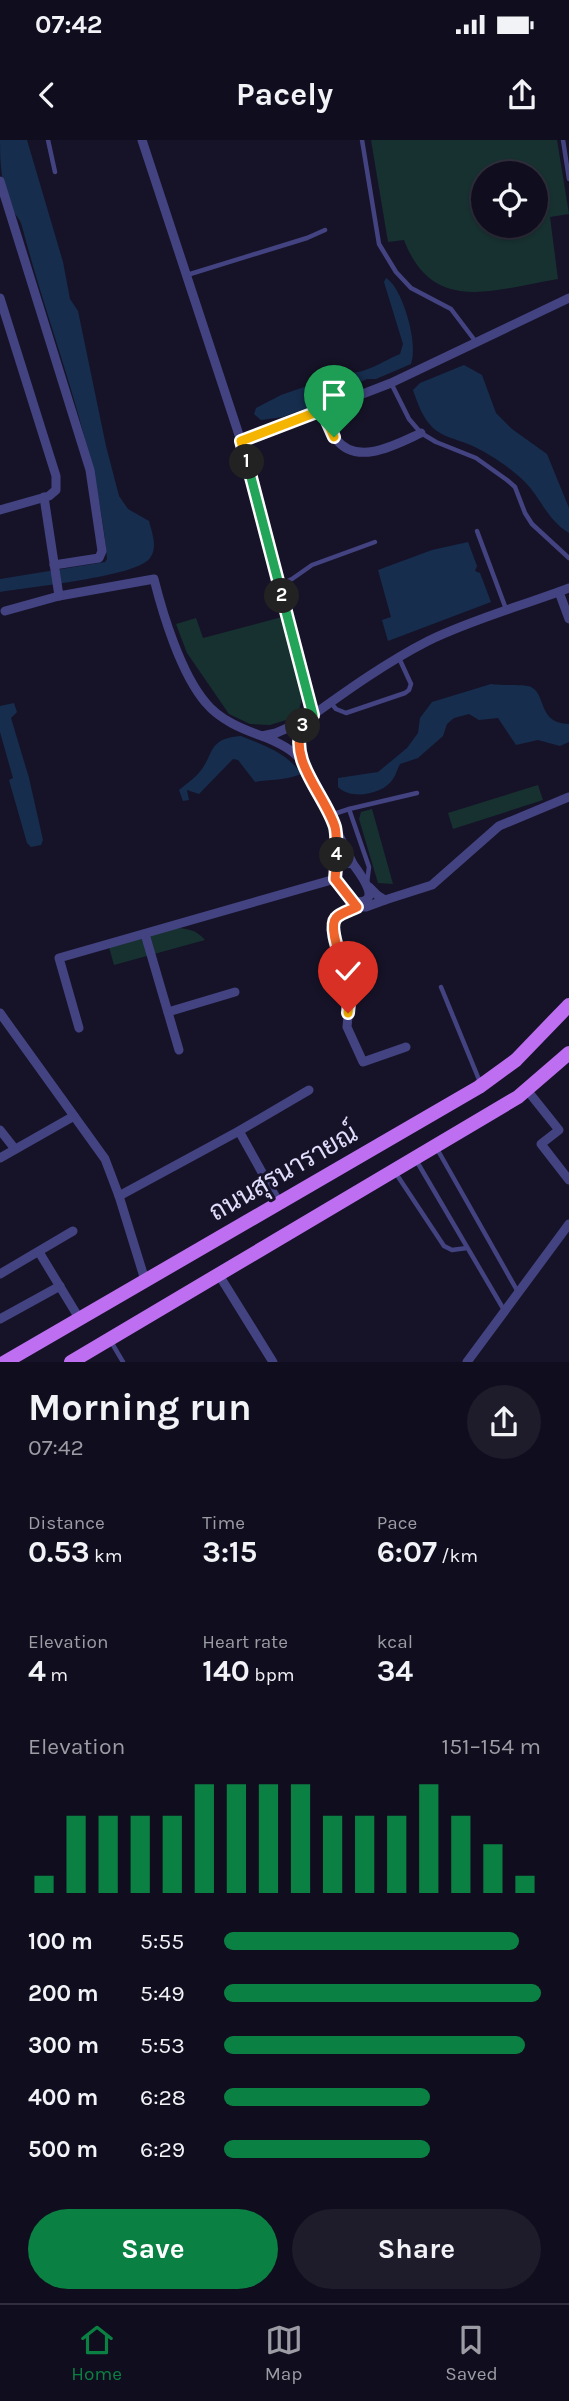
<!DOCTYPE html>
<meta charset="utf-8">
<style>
body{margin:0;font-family:Karla,Sarabun,sans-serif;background:#1e1c2b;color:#f1f3f6;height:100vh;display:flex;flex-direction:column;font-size:26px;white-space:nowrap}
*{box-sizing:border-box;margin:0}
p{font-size:23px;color:#9c9ca4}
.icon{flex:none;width:38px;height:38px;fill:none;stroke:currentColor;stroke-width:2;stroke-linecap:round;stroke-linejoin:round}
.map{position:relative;height:1222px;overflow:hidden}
.details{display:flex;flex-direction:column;background:#100e1e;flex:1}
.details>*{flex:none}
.fabs{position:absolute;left:471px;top:21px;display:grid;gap:14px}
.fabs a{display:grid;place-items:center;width:77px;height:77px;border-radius:50%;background:#100e1e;box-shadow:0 2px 5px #0004,0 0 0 2px #302e3c;font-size:35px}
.pin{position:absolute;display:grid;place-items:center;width:60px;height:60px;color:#fff;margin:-72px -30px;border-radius:50% 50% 50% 0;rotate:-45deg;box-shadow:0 0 7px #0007}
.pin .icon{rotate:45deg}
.km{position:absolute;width:35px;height:35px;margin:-18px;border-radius:50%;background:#222;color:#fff;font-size:19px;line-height:35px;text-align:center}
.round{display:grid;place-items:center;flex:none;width:74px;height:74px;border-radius:37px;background:#1e1c2b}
.headline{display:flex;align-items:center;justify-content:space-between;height:119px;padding:0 28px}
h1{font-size:38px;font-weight:700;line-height:52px}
.metrics{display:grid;grid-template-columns:repeat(3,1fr);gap:10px;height:119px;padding:7px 28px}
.metrics div{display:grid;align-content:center}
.metrics b{font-size:30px;font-weight:700}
.metrics small{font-size:19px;font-weight:400}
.metrics p{font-size:19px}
.chart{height:196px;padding:14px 28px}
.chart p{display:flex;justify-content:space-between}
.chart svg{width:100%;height:126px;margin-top:7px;stroke:#0b8043;stroke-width:6}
.button{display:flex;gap:14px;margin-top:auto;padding:14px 28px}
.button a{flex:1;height:80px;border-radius:42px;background:#0b8043;color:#fff;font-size:28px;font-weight:700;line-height:80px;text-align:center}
.button a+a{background:#1e1c2b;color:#f1f3f6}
ul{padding:0 28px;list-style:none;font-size:23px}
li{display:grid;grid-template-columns:112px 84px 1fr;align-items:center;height:52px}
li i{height:18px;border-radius:9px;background:#0b8043}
.status{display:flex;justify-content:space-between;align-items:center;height:49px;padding:0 35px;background:#100e1e;direction:ltr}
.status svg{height:19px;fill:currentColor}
header{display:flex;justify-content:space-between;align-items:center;height:91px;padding:0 28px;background:#100e1e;font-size:32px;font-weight:700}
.tabs{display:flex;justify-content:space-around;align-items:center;height:98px;border-top:2px solid #302e3c;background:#100e1e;font-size:19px;color:#9c9ca4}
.tabs a{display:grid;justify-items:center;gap:4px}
.tabs .on{color:#0b8043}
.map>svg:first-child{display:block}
</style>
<div class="status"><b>07:42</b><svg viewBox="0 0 49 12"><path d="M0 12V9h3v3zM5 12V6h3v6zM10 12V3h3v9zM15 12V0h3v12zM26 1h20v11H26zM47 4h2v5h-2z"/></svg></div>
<header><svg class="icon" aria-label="back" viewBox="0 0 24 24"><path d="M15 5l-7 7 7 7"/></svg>Pacely<svg class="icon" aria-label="share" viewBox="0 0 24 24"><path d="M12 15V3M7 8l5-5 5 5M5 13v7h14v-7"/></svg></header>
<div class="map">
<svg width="569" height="1222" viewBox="0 0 569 1222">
<rect width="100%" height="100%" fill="#161328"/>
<g fill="#173130" fill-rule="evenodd">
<path d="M371 0H557L569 74 550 77 558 139C495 149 433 176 404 100L388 102ZM483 33H536V86H483Z"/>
<path d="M282 477 302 559 299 570 286 580 270 585 250 584 229 574 187 513 176 484 196 478 203 498Z"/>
<path d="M538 645 543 660 453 689 448 673Z"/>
<path d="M372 669 393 744 378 743 359 679 361 672Z"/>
<path d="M171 788C186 788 195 789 205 800L114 825 109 807Z"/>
</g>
<g fill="#162d4d">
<path d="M0 0H27L63 122 70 159 78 171 106 306 119 356 128 369 149 381C152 393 158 407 150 418 137 437 27 447 0 452V439L105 422 107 419C97 305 52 200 23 90 20 76 16 78 11 67 1 46 0 23 0 0Z"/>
<path d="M386 138C403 148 419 206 411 224L376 239H367L351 246 347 253 283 277 261 280 254 274 256 268 281 255 345 233C366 234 381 222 400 214L403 204 384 142Z"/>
<path d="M464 225 482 235 496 273 512 289 547 314 569 368V393C546 379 541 357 523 340 508 326 487 312 468 304 456 299 443 297 433 288 422 277 418 264 413 250L420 243Z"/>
<path d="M468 402 477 426 475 431 480 433 491 462 388 501 382 480 391 477 378 430 432 410Z"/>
<path d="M491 544C501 546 524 544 531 547 547 555 537 583 569 584V602L560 606 538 600 516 605 498 578 479 580 469 574 454 578 447 584 443 596 418 618 400 624C397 629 396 635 393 639 383 655 350 660 338 647V638L378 632 407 608 418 593 420 578 432 562Z"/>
<path d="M14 563 17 572 11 578 29 638 43 700 41 705 31 707 27 703 9 640 13 638 0 592V566Z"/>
<path d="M241 596C263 605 288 613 301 634 284 641 271 639 255 642L238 620 233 619 199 654 187 650 189 660 183 661 179 650C185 645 192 640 197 635 216 615 205 599 241 596Z"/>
</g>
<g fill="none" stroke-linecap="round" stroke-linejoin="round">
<g stroke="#444382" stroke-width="4.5">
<path d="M48 0 55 32"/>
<path d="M362 0 379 104 396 132 411 148 451 169 476 202"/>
<path d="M563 0 569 39"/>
<path d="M187 135 307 98 325 90"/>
<path d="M391 243 409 279 421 293 436 302 476 318 507 340 515 347 525 373 532 384 569 418"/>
<path d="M477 391 506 469"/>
<path d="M279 445 292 439 312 425 375 402"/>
<path d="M331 563 336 569 346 573 405 553 409 550 411 544 399 518"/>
<path d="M349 669 417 653"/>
<path d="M331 675 349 669 369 727 367 743"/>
<path d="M441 847 480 942"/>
<path d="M436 1007 518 1152"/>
<path d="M416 1020 504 1170"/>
<path d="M395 1032 444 1106 452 1110 467 1108"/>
<path d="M110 1200 123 1222"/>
</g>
<g stroke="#444382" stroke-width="9">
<path d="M142 0 241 301 313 575"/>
<path d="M0 41 90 330 102 411 99 418 54 425"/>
<path d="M0 158 56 336V350L49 356 0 370"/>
<path d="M322 270C326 279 330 291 336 299 357 327 397 304 421 293"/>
<path d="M241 301 391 243 569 158"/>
<path d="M44 357 59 456"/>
<path d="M559 452 569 479"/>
<path d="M5 471 59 456 154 439C163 475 181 534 206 563 220 580 242 589 262 596"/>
<path d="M306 580C345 552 385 523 428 501 473 479 522 466 569 448"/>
<path d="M300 618V593L306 580 276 593 262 596C275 601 291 608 300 619 316 638 326 666 336 689"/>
<path d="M346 723 353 724C362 736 385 767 351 761 343 750 329 739 337 725Z"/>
<path d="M337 725 336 689 353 724"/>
<path d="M385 760 432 745 499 686 569 657"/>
<path d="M355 765 357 767H366L385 760 377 755 369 747"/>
<path d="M357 767C344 773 334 776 333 791L350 853 347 887 363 922 406 907"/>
<path d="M145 794 179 910"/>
<path d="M168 872 235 852"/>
<path d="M0 873 105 1019 119 1056 145 1140"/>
<path d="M79 888 59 818 335 739"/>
<path d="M527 950 559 990 541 1004 569 1040"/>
<path d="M0 990 15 1009"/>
<path d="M239 991 279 1063"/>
<path d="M0 1018 74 976"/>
<path d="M119 1056 239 991 309 950"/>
<path d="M39 1112 79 1178"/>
<path d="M0 1134 73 1091"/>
<path d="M219 1135 273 1222"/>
<path d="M0 1179 60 1146"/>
<path d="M467 1222 569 1084"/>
</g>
<g stroke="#be6ff1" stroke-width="14">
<path d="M5 1222 479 947 516 920 569 865"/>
<path d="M71 1222 518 957 569 913"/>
</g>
</g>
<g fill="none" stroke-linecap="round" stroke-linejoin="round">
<g stroke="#fff" stroke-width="14">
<path id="split-1" d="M247 322 241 301 322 270 334 297"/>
</g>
<g stroke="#fff" stroke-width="14">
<path id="split-2" d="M247 322 282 456"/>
</g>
<g stroke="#fff" stroke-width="14">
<path id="split-3" d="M282 456 313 575 306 580 303 586"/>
</g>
<g stroke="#fff" stroke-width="14">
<path id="split-4" d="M303 586C287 619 325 655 335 687 337 695 336 706 337 715"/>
</g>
<g stroke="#fff" stroke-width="14">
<path id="split-5" d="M337 715 335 739 357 767C351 770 340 773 336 778 328 787 341 818 344 829"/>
</g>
<g stroke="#fff" stroke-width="14">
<path id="split-6" d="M344 829 350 853 348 873"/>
</g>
<use href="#split-1" stroke="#f5b400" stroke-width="9"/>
<use href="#split-2" stroke="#22a559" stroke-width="9"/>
<use href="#split-3" stroke="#22a559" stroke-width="9"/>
<use href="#split-4" stroke="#f0652b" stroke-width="9"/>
<use href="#split-5" stroke="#f0652b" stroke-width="9"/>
<use href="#split-6" stroke="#f5b400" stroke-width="9"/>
</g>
<g text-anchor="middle" stroke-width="6" stroke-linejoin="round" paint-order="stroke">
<g font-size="26" fill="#e0ddfc" stroke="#161328">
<text transform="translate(283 1032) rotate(-30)" y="9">ถนนสุรนารายณ์</text>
</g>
</g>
</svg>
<div class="fabs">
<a><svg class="icon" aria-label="locate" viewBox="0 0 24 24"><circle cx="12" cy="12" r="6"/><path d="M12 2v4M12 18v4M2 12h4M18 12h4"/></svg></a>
</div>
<div class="pin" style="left:334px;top:297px;background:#1e9e55"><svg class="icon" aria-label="arrive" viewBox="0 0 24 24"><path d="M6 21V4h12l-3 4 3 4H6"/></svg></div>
<div class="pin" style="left:348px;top:873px;background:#d93025"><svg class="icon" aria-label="check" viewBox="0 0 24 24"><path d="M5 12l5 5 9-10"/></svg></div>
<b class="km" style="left:247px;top:322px">1</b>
<b class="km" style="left:282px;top:456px">2</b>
<b class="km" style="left:303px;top:586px">3</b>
<b class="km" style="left:337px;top:715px">4</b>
</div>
<section class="details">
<div class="headline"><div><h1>Morning run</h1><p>07:42</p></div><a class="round"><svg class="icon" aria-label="share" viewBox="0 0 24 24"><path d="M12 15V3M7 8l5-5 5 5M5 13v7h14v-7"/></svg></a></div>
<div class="metrics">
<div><p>Distance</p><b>0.53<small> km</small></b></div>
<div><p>Time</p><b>3:15</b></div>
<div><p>Pace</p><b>6:07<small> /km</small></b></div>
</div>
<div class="metrics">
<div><p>Elevation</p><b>4<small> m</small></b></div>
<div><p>Heart rate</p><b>140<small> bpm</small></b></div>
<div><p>kcal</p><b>34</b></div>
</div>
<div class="chart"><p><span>Elevation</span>151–154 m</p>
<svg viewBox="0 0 160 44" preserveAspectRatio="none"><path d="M5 44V38M15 44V17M25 44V17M35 44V17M45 44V17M55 44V6M65 44V6M75 44V6M85 44V6M95 44V17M105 44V17M115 44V17M125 44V6M135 44V17M145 44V27M155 44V38"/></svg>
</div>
<ul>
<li><b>100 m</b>5:55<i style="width:93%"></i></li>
<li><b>200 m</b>5:49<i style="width:100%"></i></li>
<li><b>300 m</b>5:53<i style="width:95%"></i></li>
<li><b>400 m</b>6:28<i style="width:65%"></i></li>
<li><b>500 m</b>6:29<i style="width:65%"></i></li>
</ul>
<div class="button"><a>Save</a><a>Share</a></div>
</section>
<nav class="tabs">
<a class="on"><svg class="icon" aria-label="home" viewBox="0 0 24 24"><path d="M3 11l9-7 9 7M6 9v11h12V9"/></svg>Home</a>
<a><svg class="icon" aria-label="map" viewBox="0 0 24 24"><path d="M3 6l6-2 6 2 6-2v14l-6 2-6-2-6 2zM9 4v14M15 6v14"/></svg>Map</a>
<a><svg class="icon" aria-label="saved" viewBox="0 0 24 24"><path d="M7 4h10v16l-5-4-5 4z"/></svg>Saved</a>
</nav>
